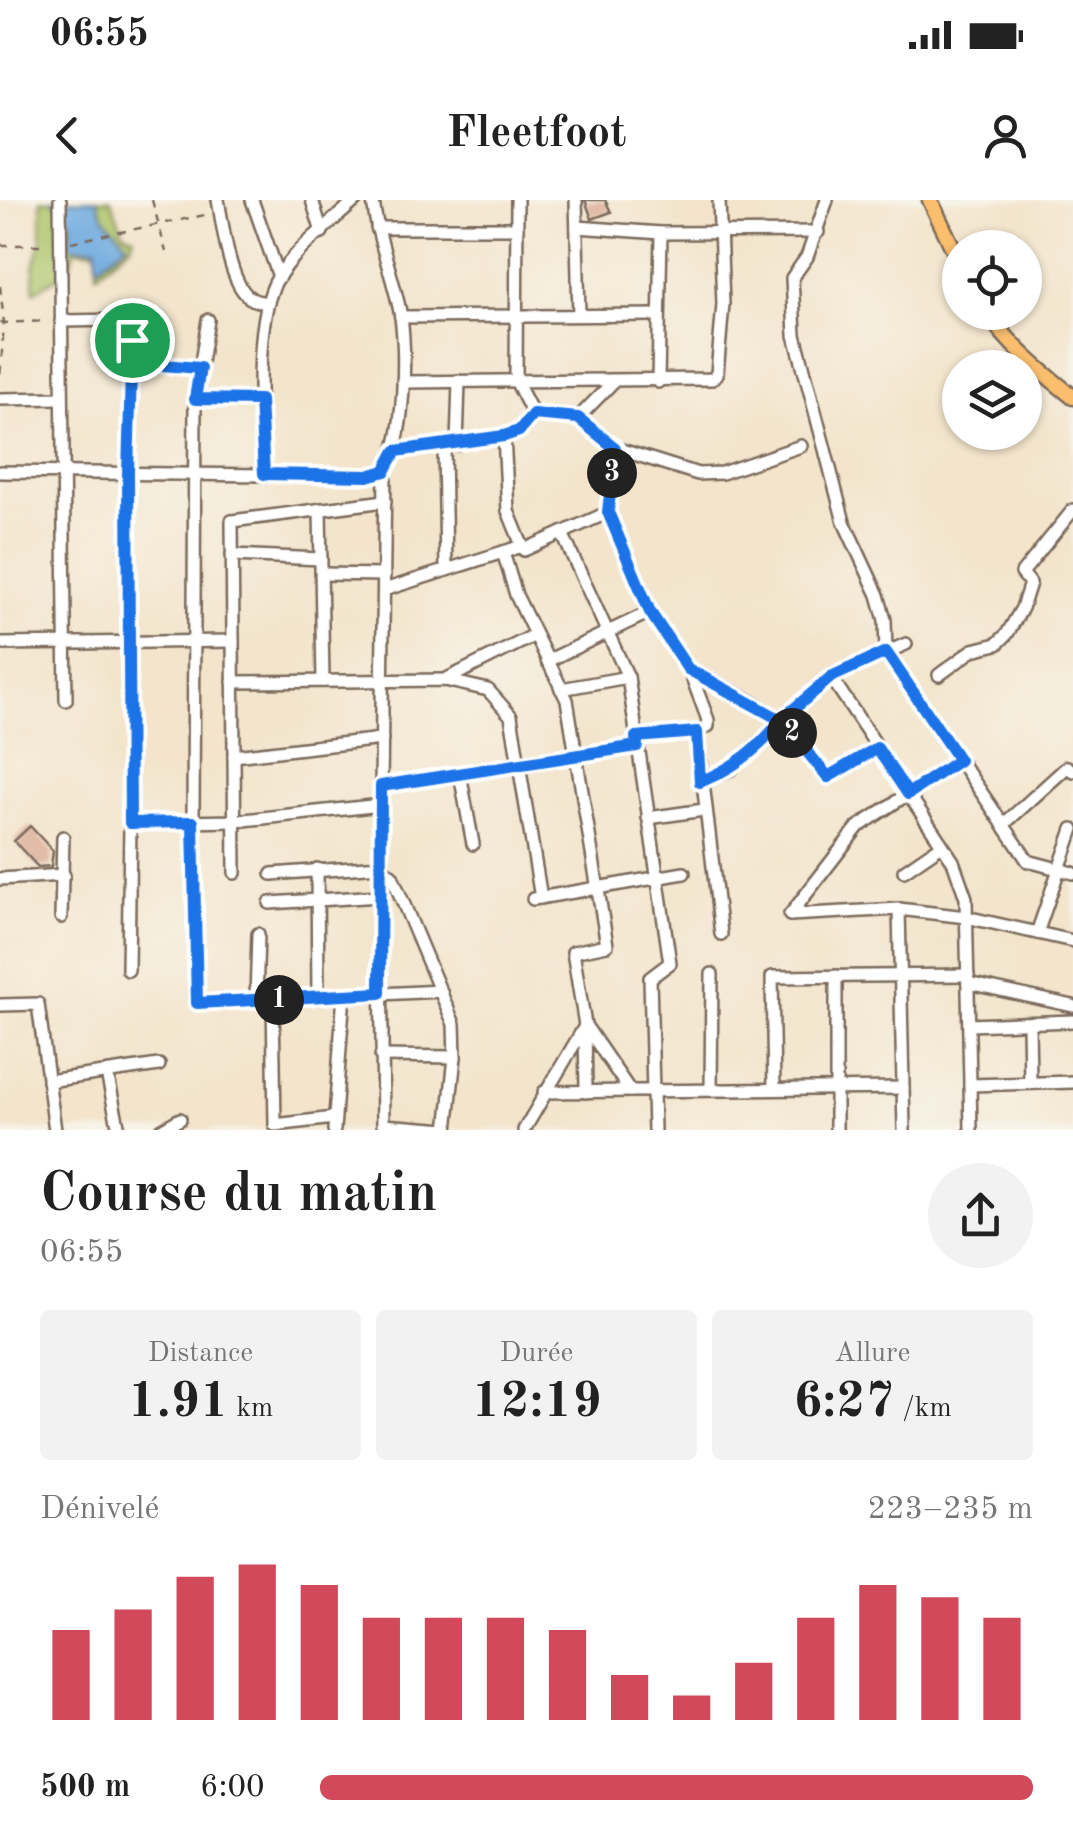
<!DOCTYPE html>
<html lang="fr">
<meta charset="utf-8">
<style>
body{margin:0;font-family:"Old Standard TT",serif;background:#f2f2f2;color:#222;height:100vh;display:flex;flex-direction:column;font-size:38px;white-space:nowrap}
*{box-sizing:border-box;margin:0}
p{font-size:32px;color:#767676}
.icon{flex:none;width:55px;height:55px;fill:none;stroke:currentColor;stroke-width:2;stroke-linecap:round;stroke-linejoin:round}
.map{position:relative;height:930px;overflow:hidden}
.panel{display:flex;flex-direction:column;background:#fff;flex:1}
.panel>*{flex:none}
.fabs{position:absolute;left:942px;top:30px;display:grid;gap:20px}
.fabs a{display:grid;place-items:center;width:100px;height:100px;border-radius:50%;background:#fff;box-shadow:0 2px 8px #0004;font-size:50px}
.pin{position:absolute;display:grid;place-items:center;width:85px;height:85px;color:#fff;margin:-42px;border:5px solid #fff;border-radius:50%;box-shadow:0 2px 10px #0007}
.km{position:absolute;width:50px;height:50px;margin:-25px;border-radius:50%;background:#222;color:#fff;font-size:28px;line-height:50px;text-align:center}
.round{display:grid;place-items:center;flex:none;width:105px;height:105px;border-radius:52px;background:#f2f2f2}
.head{display:flex;align-items:center;justify-content:space-between;height:170px;padding:0 40px}
h1{font-size:55px;font-weight:700;line-height:75px}
.figures{display:grid;grid-template-columns:repeat(3,1fr);gap:15px;height:170px;padding:10px 40px}
.figures div{display:grid;align-content:center;border-radius:10px;background:#f2f2f2;text-align:center}
.figures b{font-size:50px;font-weight:700}
.figures small{font-size:28px;font-weight:400}
.figures p{font-size:28px}
.chart{height:280px;padding:20px 40px}
.chart p{display:flex;justify-content:space-between}
.chart svg{width:100%;height:180px;margin-top:10px;stroke:#d1495b;stroke-width:6}
ul{padding:0 40px;list-style:none;font-size:32px}
li{display:grid;grid-template-columns:160px 120px 1fr;align-items:center;height:75px}
li i{height:25px;border-radius:12px;background:#d1495b}
.status{display:flex;justify-content:space-between;align-items:center;height:70px;padding:0 50px;background:#fff;direction:ltr}
.status svg{height:28px;fill:currentColor}
header{display:flex;justify-content:space-between;align-items:center;height:130px;padding:0 40px;background:#fff;font-size:45px;font-weight:700}
.map>svg:first-child{display:block}
</style>
<div class="status"><b>06:55</b><svg viewBox="0 0 49 12"><path d="M0 12V9h3v3zM5 12V6h3v6zM10 12V3h3v9zM15 12V0h3v12zM26 1h20v11H26zM47 4h2v5h-2z"/></svg></div>
<header><svg class="icon" aria-label="back" viewBox="0 0 24 24"><path d="M15 5l-7 7 7 7"/></svg>Fleetfoot<svg class="icon" aria-label="person" viewBox="0 0 24 24"><circle cx="12" cy="8" r="4"/><path d="M4 21q1-7 8-7t8 7"/></svg></header>
<div class="map">
<svg width="1073" height="930" viewBox="0 0 1073 930">
<rect width="100%" height="100%" fill="#f7f3e8"/>
<filter id="ink" filterUnits="userSpaceOnUse"><feTurbulence type="fractalNoise" baseFrequency=".01" numOctaves="2"/><feDisplacementMap in="SourceGraphic" scale="20" xChannelSelector="R" yChannelSelector="G"/><feConvolveMatrix kernelMatrix="1 2 1 2 8 2 1 2 1" color-interpolation-filters="sRGB"/></filter>
<filter id="wash" filterUnits="userSpaceOnUse"><feTurbulence type="fractalNoise" baseFrequency=".0048" numOctaves="4" result="noise"/><feDisplacementMap in="SourceGraphic" scale="40" xChannelSelector="R" yChannelSelector="G"/><feGaussianBlur stdDeviation="2.25" result="paint"/><feColorMatrix in="noise" values="0 0 0 0 0 0 0 0 0 0 0 0 0 0 0 0 0 1.4 0 .05"/><feComposite in="paint" operator="in"/></filter>
<g filter="url(#wash)">
<rect width="100%" height="100%" fill="#f3e4cb"/>
<path fill="#adc56a" stroke="#747844" stroke-width="2.5" d="M41 0H111L123 32 134 37 131 45 97 74 96 50H74L69 70 34 92V67L41 40Z"/>
<path fill="#70abe0" stroke="#566a7f" stroke-width="2.5" d="M53 0H97C102 23 117 28 127 44L97 67 96 47H72L67 38 72 28 69 19Z"/>
<g id="blocks">
<g fill="#d9a891">
<path d="M585 0H605L611 12 592 19Z"/>
<path d="M30 626 53 651 51 666 38 667 14 641Z"/>
</g>
</g>
</g>
<g filter="url(#ink)">
<use href="#blocks" fill-opacity="0" stroke="#7b6b5b" stroke-width="2.5"/>
<g fill="none" stroke-linecap="round" stroke-linejoin="round">
<g stroke="#7b6b5b" stroke-width="16">
<g id="minor">
<path d="M60 0 66 500"/>
<path d="M218 0C223 24 229 87 252 99 257 102 263 102 268 103"/>
<path d="M252 0 279 77"/>
<path d="M312 0 322 32"/>
<path d="M517 0 516 181 533 214"/>
<path d="M576 0 579 115"/>
<path d="M827 0 807 57 792 78 795 135 844 322 878 395 885 420 886 452 1028 661 1073 673"/>
<path d="M577 27 661 33 818 32"/>
<path d="M377 28H517"/>
<path d="M401 117 658 115"/>
<path d="M208 120 195 199 193 622 197 803 441 791"/>
<path d="M61 121 120 120 132 140 128 272 130 623 128 770"/>
<path d="M132 140 162 165 200 168"/>
<path d="M403 182 712 179 717 174 723 104 719 0"/>
<path d="M658 182 661 33"/>
<path d="M0 199 62 198"/>
<path d="M195 199 260 200"/>
<path d="M533 214 578 218 615 248 698 274 722 273 801 246"/>
<path d="M578 218 614 181"/>
<path d="M504 236 508 311 524 350 609 312"/>
<path d="M457 245 459 181"/>
<path d="M444 246 446 370"/>
<path d="M615 248 609 312 650 412 689 469 708 520V526L697 532 636 537"/>
<path d="M397 251 504 236 519 231 533 214"/>
<path d="M0 272 368 276 385 271C405 245 407 146 400 112 393 75 377 39 373 0"/>
<path d="M263 274C261 225 252 116 279 76 298 47 331 23 356 0"/>
<path d="M320 309 323 481"/>
<path d="M562 333 628 477 670 763 650 778 654 930"/>
<path d="M503 352 516 395 567 500 607 745 573 752 585 825 586 892"/>
<path d="M232 355 321 359"/>
<path d="M322 374 384 375"/>
<path d="M384 390 522 346"/>
<path d="M0 444 233 441"/>
<path d="M547 461 650 412"/>
<path d="M689 469 749 500 781 520 828 577 877 548"/>
<path d="M939 475 973 450 997 444 1007 434 1022 408 1030 383 1022 373 1073 310"/>
<path d="M831 477 953 661 966 698 971 930"/>
<path d="M445 480 535 435"/>
<path d="M233 482 445 480 488 490 511 516 541 698"/>
<path d="M561 489 628 477"/>
<path d="M697 532 721 734"/>
<path d="M234 556 382 539"/>
<path d="M460 574 473 644"/>
<path d="M700 582 731 569 831 477 906 444"/>
<path d="M381 586 637 546"/>
<path d="M648 618 704 610"/>
<path d="M130 623 235 621 381 605"/>
<path d="M1003 625 1067 567 1073 571"/>
<path d="M317 669 318 798"/>
<path d="M904 671 942 645"/>
<path d="M235 673 232 321 385 301"/>
<path d="M272 674 380 666 392 676 454 824 455 857 447 930 383 925 380 666 385 271"/>
<path d="M0 679 64 675"/>
<path d="M533 699 684 673"/>
<path d="M270 703 380 696"/>
<path d="M899 709 904 930"/>
<path d="M790 715 899 709 966 717 1073 741"/>
<path d="M790 715 858 627 959 560"/>
<path d="M61 717 63 637"/>
<path d="M1037 733 1073 629"/>
<path d="M968 783 1073 806"/>
<path d="M256 800 258 734"/>
<path d="M273 800 275 925 334 918"/>
<path d="M0 805 38 804 55 930"/>
<path d="M1029 823 1030 883"/>
<path d="M585 825 630 891"/>
<path d="M969 825 1073 821"/>
<path d="M381 856 455 857"/>
<path d="M107 873 119 930"/>
<path d="M48 881 159 865"/>
<path d="M970 885 1073 882"/>
<path d="M774 889 772 777 968 775"/>
<path d="M711 890 712 774"/>
<path d="M544 892 903 888"/>
<path d="M161 930 180 919"/>
<path d="M334 930 344 794"/>
<path d="M524 930 585 826"/>
<path d="M836 930V776"/>
</g>
</g>
<g stroke="#7b6b5b" stroke-width="19">
<g id="major">
<path d="M930 0 960 63"/>
<path d="M987 112C1009 146 1042 172 1073 197"/>
</g>
</g>
<g stroke="#7b6b5b" stroke-width="2.5" stroke-dasharray="8 8" stroke-linecap="butt">
<path d="M152 0 166 52"/>
<path d="M71 42 210 14"/>
<path d="M0 45H48"/>
<path d="M0 86 4 123 0 179"/>
<path d="M0 123 48 121"/>
</g>
<use href="#minor" stroke="#fff" stroke-width="11"/>
<use href="#major" stroke="#fabe6d" stroke-width="14"/>
</g>
</g>
<g fill="none" stroke-linecap="round" stroke-linejoin="round" filter="url(#ink)">
<g stroke="#fff" stroke-width="20">
<path id="route" d="M132 140 128 272 130 623 193 622 197 803 380 793 381 586 637 546 636 537 697 532 700 582C734 568 760 549 781 520L828 577 877 548 908 594 959 560 886 452 831 477 781 520 688 469 650 412 608 312 615 248 578 218 533 214 519 231 504 236 396 251 385 271 368 276 264 274 260 200 195 199 200 168 162 165 132 140"/>
</g>
<use href="#route" stroke="#1a73e8" stroke-width="12"/>
</g>
</svg>
<div class="fabs">
<a><svg class="icon" aria-label="locate" viewBox="0 0 24 24"><circle cx="12" cy="12" r="6"/><path d="M12 2v4M12 18v4M2 12h4M18 12h4"/></svg></a>
<a><svg class="icon" aria-label="layers" viewBox="0 0 24 24"><path d="M12 4l9 5-9 5-9-5zM3 14l9 5 9-5"/></svg></a>
</div>
<div class="pin" style="left:132px;top:140px;background:#1e9e55"><svg class="icon" aria-label="arrive" viewBox="0 0 24 24"><path d="M6 21V4h12l-3 4 3 4H6"/></svg></div>
<b class="km" style="left:279px;top:800px">1</b>
<b class="km" style="left:792px;top:533px">2</b>
<b class="km" style="left:612px;top:273px">3</b>
</div>
<section class="panel">
<div class="head"><div><h1>Course du matin</h1><p>06:55</p></div><a class="round"><svg class="icon" aria-label="share" viewBox="0 0 24 24"><path d="M12 15V3M7 8l5-5 5 5M5 13v7h14v-7"/></svg></a></div>
<div class="figures">
<div><p>Distance</p><b>1.91<small> km</small></b></div>
<div><p>Durée</p><b>12:19</b></div>
<div><p>Allure</p><b>6:27<small> /km</small></b></div>
</div>
<div class="chart"><p><span>Dénivelé</span>223–235 m</p>
<svg viewBox="0 0 160 44" preserveAspectRatio="none"><path d="M5 44V22M15 44V17M25 44V9M35 44V6M45 44V11M55 44V19M65 44V19M75 44V19M85 44V22M95 44V33M105 44V38M115 44V30M125 44V19M135 44V11M145 44V14M155 44V19"/></svg>
</div>
<ul>
<li><b>500 m</b>6:00<i style="width:100%"></i></li>
</ul>
</section>
